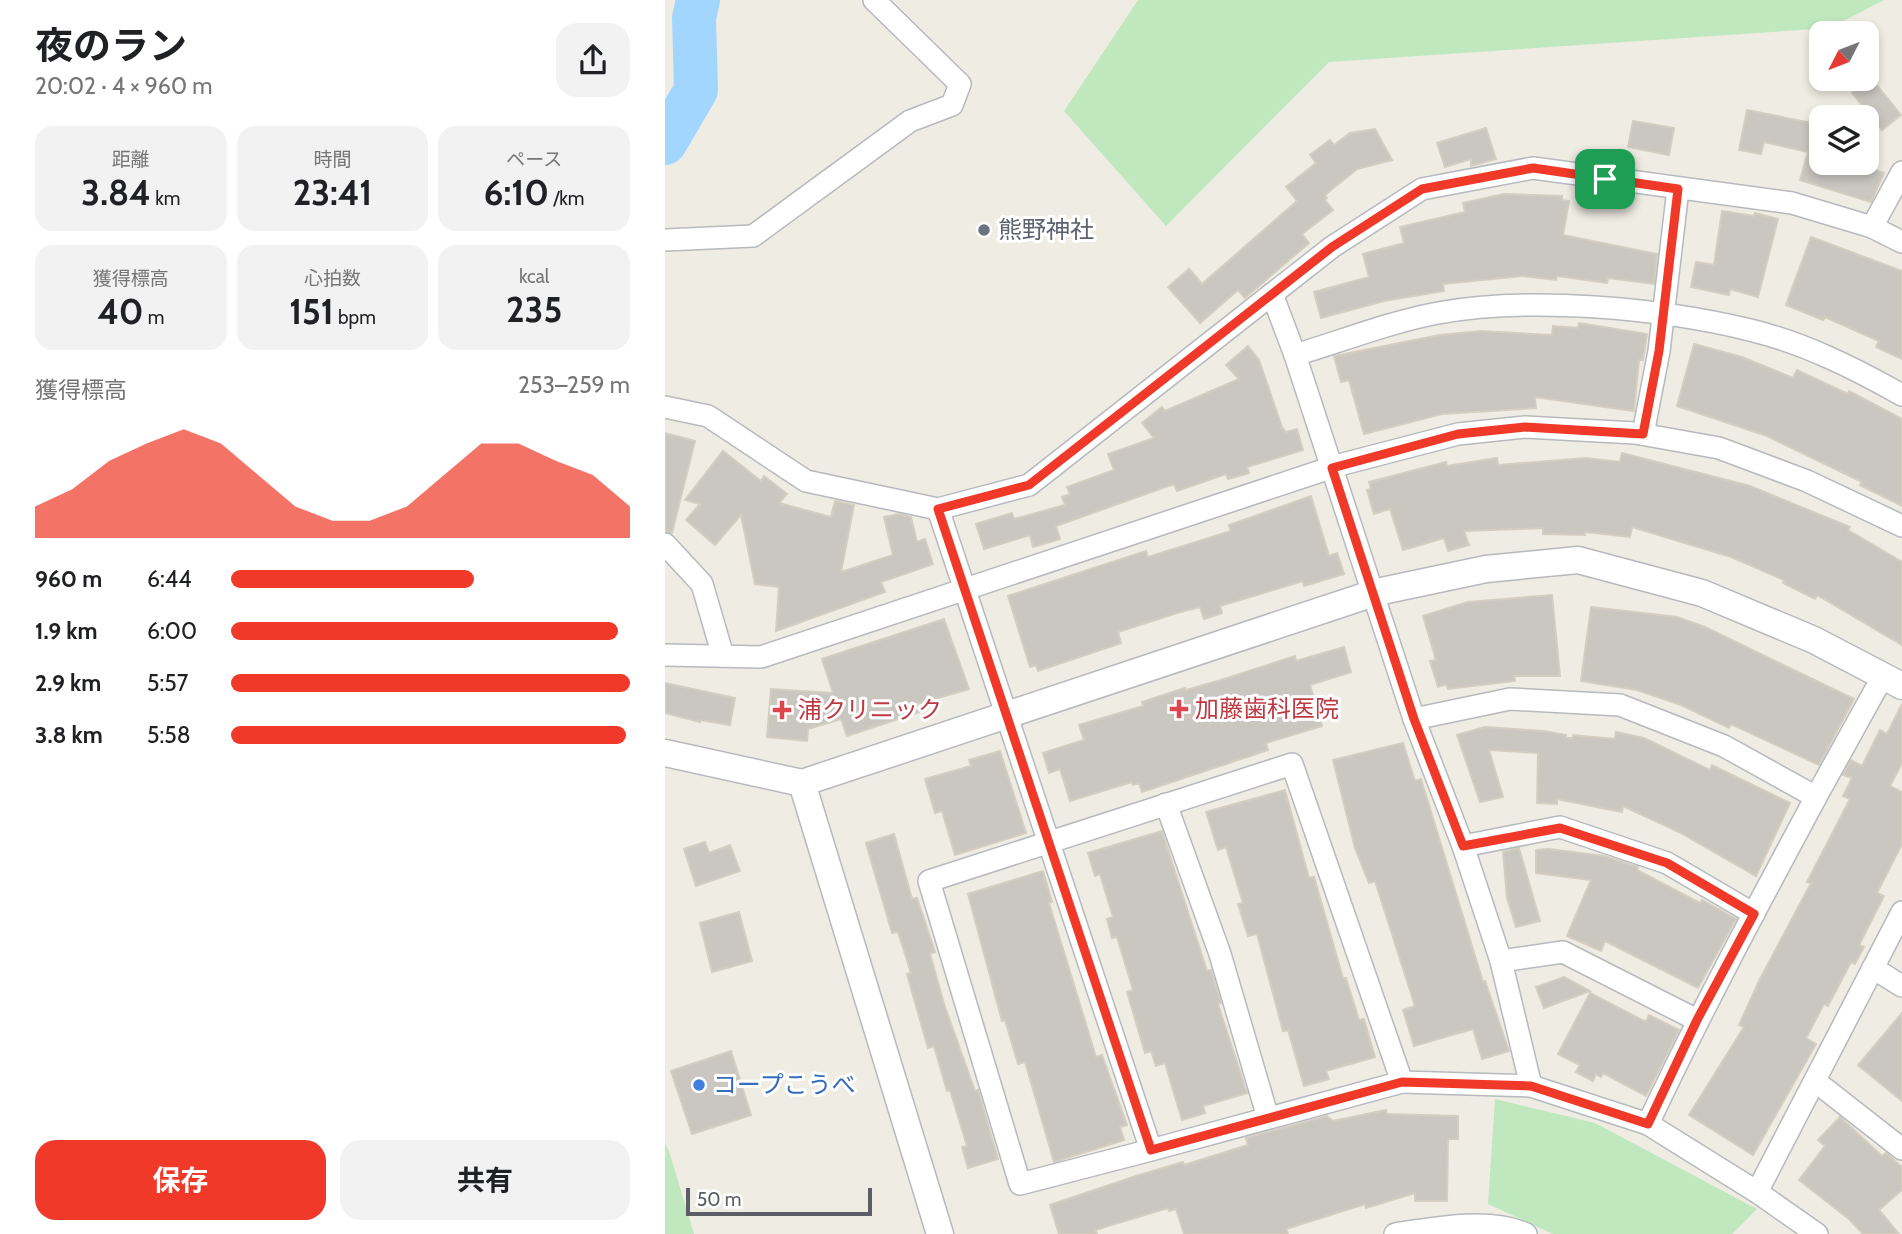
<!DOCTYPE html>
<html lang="ja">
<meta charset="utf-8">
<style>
body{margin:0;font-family:Cabin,"Noto Sans JP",sans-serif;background:#f2f2f2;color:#202124;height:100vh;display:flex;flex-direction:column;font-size:26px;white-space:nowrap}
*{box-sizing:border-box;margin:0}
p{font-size:23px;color:#757577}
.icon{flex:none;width:38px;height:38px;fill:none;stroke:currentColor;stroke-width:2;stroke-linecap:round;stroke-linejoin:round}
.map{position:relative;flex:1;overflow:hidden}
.panel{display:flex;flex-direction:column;background:#fff;width:665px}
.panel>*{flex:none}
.needle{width:46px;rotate:228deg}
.fabs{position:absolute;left:1144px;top:21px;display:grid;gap:14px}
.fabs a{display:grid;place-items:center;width:70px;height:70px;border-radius:14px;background:#fff;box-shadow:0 4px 10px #0003;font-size:35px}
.scale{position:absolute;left:21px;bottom:18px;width:186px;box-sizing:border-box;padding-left:7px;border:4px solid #5b5f65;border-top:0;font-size:19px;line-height:24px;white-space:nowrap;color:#5b5f65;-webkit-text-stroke:5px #fff;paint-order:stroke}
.pin{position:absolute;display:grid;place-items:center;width:60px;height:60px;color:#fff;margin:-30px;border-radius:14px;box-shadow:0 4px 10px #0006}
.round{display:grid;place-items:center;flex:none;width:74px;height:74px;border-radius:21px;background:#f2f2f2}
.head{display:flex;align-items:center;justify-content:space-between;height:119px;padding:0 35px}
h1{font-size:38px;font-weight:700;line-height:52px}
.metrics{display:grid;grid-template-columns:repeat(3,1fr);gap:10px;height:119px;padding:7px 35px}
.metrics div{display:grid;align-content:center;border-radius:18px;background:#f2f2f2;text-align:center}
.metrics b{font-size:35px;font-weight:700}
.metrics small{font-size:19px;font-weight:400}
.metrics p{font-size:19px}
.chart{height:196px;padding:14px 35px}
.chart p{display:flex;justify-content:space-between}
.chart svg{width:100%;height:126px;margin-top:7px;fill:#f03928;opacity:.7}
.action{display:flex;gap:14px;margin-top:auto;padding:14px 35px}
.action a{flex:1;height:80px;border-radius:21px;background:#f03928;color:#fff;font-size:28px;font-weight:700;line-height:80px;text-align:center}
.action a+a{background:#f2f2f2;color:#202124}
ul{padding:0 35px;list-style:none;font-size:23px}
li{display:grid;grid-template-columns:112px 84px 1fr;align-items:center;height:52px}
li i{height:18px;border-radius:9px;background:#f03928}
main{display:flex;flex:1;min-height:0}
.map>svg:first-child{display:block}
</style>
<main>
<section class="panel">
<div class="head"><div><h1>夜のラン</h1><p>20:02 · 4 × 960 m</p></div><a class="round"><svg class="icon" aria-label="share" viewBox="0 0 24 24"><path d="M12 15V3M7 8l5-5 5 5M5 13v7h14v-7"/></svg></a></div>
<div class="metrics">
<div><p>距離</p><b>3.84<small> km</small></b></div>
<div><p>時間</p><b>23:41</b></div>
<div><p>ペース</p><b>6:10<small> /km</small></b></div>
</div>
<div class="metrics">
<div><p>獲得標高</p><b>40<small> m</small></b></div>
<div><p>心拍数</p><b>151<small> bpm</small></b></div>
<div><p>kcal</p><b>235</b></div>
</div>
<div class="chart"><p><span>獲得標高</span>253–259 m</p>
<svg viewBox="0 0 160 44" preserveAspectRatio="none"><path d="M0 44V33L10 27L20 17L30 11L40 6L50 11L60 22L70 33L80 38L90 38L100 33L110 22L120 11L130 11L140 17L150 22L160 33V44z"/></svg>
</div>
<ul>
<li><b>960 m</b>6:44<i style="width:61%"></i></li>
<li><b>1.9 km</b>6:00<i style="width:97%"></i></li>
<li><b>2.9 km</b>5:57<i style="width:100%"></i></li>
<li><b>3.8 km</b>5:58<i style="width:99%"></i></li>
</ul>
<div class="action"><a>保存</a><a>共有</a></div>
</section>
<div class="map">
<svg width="1237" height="1234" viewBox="0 0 1237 1234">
<rect width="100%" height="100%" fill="#efece3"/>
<g fill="#bfe8bf">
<path d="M473 0H1219L1165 28 664 62 501 226 399 111Z"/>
<path d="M830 1099 930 1123 1092 1209 1067 1234H888L823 1204Z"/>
<path d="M0 1143 4 1151 29 1234H0Z"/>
</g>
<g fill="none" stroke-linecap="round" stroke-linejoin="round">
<path stroke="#a3d6ff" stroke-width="44" d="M0 143 31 90 29 18 33 0"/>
</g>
<g fill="#cac6c0" stroke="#d4cec1" stroke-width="2">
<path d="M1206 78 1236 115 1217 130 1187 93Z"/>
<path d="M1082 110 1157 125V163H1190L1219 173 1206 202 1135 180 1143 152 1099 142 1096 154 1074 150Z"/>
<path d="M968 121 1009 128 1004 155 963 147Z"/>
<path d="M821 128 831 159 806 166V159L780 167 772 143Z"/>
<path d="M710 129 727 160 692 169 660 195 662 198 660 200 668 210 637 234 644 243 580 298 573 290 535 323 503 287 524 269 537 284 632 201 621 187 651 163 645 155 665 140 669 145 685 133Z"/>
<path d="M839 194 897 196V200L904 201 898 235 992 254 989 284 943 278 942 283 892 276 891 280 857 276 778 284 779 291 719 301 656 318 649 292 704 277 698 254 739 243 735 227 800 212 798 203Z"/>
<path d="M1057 211 1089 216 1090 213 1113 219 1093 297 1065 289 1064 295 1026 287 1031 262 1049 265Z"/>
<path d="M1146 237 1237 271V359L1211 347 1214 341 1160 317 1158 320 1121 305Z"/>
<path d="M914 323 982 334 978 360H974L969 411 870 397 871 408 777 414 699 434 684 380 676 382 669 356 775 335 816 331 887 335 888 326 913 328Z"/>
<path d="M1029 344 1077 357 1128 378 1132 370 1183 394 1184 391 1237 419V506L1195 485 1197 482 1102 436 1012 406Z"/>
<path d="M583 346 594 360 617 427 621 432 632 429 638 450 582 467 584 473 563 479 561 474 512 491 509 484 391 526 395 539 368 547 365 535 319 549 311 524 347 513 349 519 400 505 397 497 405 494 402 487 449 470 443 454 489 438 477 423 497 407 500 411 574 379 561 365Z"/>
<path d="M0 433 30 441 7 533 0 531Z"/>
<path d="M58 451 96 481 99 476 122 494 114 503 166 517 170 501 189 505 176 572 228 555 219 517 234 514 246 517 252 542 260 539 268 564 216 582 220 592 111 631 114 587 90 584 76 515 50 545 21 520 35 504 20 500Z"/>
<path d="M957 453 1085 486 1185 527 1183 530 1237 562V645L1152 595 1150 599 1118 583 1119 580 1066 557 967 527 965 537 920 532V535L878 534V528L799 531 804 545 783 551 779 538 738 550 725 509 709 514 702 490 706 489 704 482 781 462 782 466 832 458 833 465 921 458 955 462Z"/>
<path d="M646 496 664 556 672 553 679 574 639 586 638 581 555 606 557 613 539 619 535 607 512 613 453 632 456 643 373 671 371 665 365 667 343 596 481 551 483 557 566 531 564 525Z"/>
<path d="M887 595 895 676H849L850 681 783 689 781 684 773 687 765 661 771 660 758 616 803 602Z"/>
<path d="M926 607 1012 617 1040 627 1189 699 1154 765 1066 724 1064 728 1016 705 972 690 916 681Z"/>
<path d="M279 619 304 689 252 704 254 712 182 736 176 719 143 729 142 741 102 737 106 689 168 693 157 659Z"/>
<path d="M679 647 686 672 645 685 657 726 601 743 603 750 477 792 474 783 468 785 467 782 405 801 395 769 384 773 378 753 419 740 414 725 478 706 477 702 520 688 521 690 556 680 630 656 631 661Z"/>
<path d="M0 683 70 698 65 725 35 720V722L0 713Z"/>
<path d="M1237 704V763L1225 786 1237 792V844L1212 893 1219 896 1194 945 1199 947 1190 964 1186 962 1163 1006 1159 1004 1141 1038 1151 1044 1088 1155 1024 1115 1079 1027 1074 1025 1095 979 1146 883 1142 882 1185 799 1178 796 1187 778 1178 775 1186 760 1197 766 1215 730 1222 734Z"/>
<path d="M820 727 879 731 901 735V738H908V735L950 739 951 732 979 738 1045 770 1047 765 1125 803 1091 876 1014 832 958 806 957 812 892 799V804L872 803 873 753 824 750 838 797 815 802 792 735Z"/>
<path d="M738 743 750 781 756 779 818 982 820 981 844 1051 817 1059 808 1029 749 1046 738 1010 750 1006 710 881 704 883 690 848 668 760Z"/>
<path d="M335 751 361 833 290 855 277 811 270 813 260 779 306 766 304 760Z"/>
<path d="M620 790 644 878 649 877 678 978H681L694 1020 699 1019 710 1057 661 1071 664 1079 639 1086 623 1030 618 1031 592 934 583 936 573 904 578 903 561 847 553 850 541 812Z"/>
<path d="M497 831 542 971 546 970 556 1003 553 1004 582 1093 538 1106 540 1113 517 1120 500 1063 491 1066 486 1051 480 1053 462 992 468 990 452 937 447 938 442 919 448 917 435 874 430 876 423 853Z"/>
<path d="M229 834 247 899 252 898 270 952 265 954 267 961 279 1004 310 1091 313 1090 333 1159 303 1168 297 1147 302 1146 285 1090 282 1091 269 1046 263 1048 242 974 246 973 233 932 227 933 201 843Z"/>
<path d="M40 842 44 853 65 845 75 871 31 886 19 849Z"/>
<path d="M854 848 875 921 851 927 842 898 838 852Z"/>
<path d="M884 849 939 856 973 867 972 870 1035 903 1037 900 1071 919 1033 988 940 941 936 951 902 936 926 880 871 873V850Z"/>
<path d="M378 871 387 902 384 903 431 1057 437 1055 462 1125 455 1127 459 1140 389 1162 360 1062 353 1064 340 1020 337 1021 303 894Z"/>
<path d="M74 912 87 961 47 972 35 923Z"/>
<path d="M899 977 925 991 879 1008 871 987Z"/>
<path d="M925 993 981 1022 984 1015 1014 1030 981 1096 938 1073 936 1077 931 1074 928 1081 911 1072 915 1065 893 1054Z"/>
<path d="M1237 1013V1101L1193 1065Z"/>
<path d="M66 1051 86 1115 27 1134 6 1071Z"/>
<path d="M721 1110 722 1114 793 1116V1139H783L782 1201H750V1193L701 1208 700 1204 621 1229 623 1234H519L511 1209 504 1211 503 1208 430 1230 432 1234H394L385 1205 471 1176 518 1162 519 1165 583 1145 581 1138 662 1116 668 1121Z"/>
<path d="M1175 1117 1217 1156 1221 1153 1237 1167V1190L1214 1210 1234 1234H1198L1184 1219 1134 1180 1160 1146 1153 1140Z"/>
</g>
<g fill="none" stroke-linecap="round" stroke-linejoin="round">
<g stroke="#b6b9be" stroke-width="24">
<g id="minor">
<path d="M1207 227 1237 172"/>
<path d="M0 240 88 236 245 121 287 105 295 84 209 0"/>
<path d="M607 294 630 355"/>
<path d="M0 407 43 416 141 481 273 509 364 485 667 247 757 189 868 168 1127 203 1207 227 1237 242"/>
<path d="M978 434 994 351 1013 189"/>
<path d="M273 509 486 1150 355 1184 264 881C385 842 506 803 627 764L737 1082 486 1150"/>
<path d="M0 544 37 584 58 656"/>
<path d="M0 655 96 657 674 465 793 434 860 427 970 433 1054 448 1142 481 1237 526"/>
<path d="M749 719 630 355C677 341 725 322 773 313 864 296 995 308 1085 330 1139 343 1189 368 1237 395"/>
<path d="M1151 797 1218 676"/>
<path d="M501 804 555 954 603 1118"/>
<path d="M798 846 836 961 866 1086"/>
<path d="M836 961 898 952 1032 1020"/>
<path d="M1208 968 1237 986"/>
<path d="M1150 1081 1237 1149"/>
<path d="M737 1082 866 1086 983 1124 1092 1192 1152 1234"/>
<path d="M983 1124C1035 1013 1093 905 1151 797L1059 746 955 705 845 699 749 719 798 846 895 827 1002 863 1089 914"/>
<path d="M1092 1192 1237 912"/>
<path d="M730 1234C768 1228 826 1217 861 1234"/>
</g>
</g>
<g stroke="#b6b9be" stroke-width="29">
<g id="tertiary">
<path d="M0 753 137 783 712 592 821 569 913 560 1037 593 1149 640 1237 686"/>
<path d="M137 783 275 1234"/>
</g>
</g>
<use href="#minor" stroke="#fff" stroke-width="21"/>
<use href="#tertiary" stroke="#fff" stroke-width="26"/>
</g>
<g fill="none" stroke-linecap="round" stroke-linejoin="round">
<g stroke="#fff" stroke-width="14">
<path id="route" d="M868 168 1013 189 994 351 978 434 860 427 793 434 667 468 749 719 798 846 895 828 1002 863 1089 914 1032 1020 983 1124 866 1086 737 1082 486 1150 273 509 364 485 667 247 757 189Z"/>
</g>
<use href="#route" stroke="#f03928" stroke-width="9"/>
</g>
<circle fill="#6b7280" stroke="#fff" stroke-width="2.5" cx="319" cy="230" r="7"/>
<g fill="#e0444e" stroke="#fff" stroke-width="2.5">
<path d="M510.5 698.5h7v7h7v7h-7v7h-7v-7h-7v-7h7z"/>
<path d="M113.5 699.5h7v7h7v7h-7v7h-7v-7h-7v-7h7z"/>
</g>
<circle fill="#3f7fe0" stroke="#fff" stroke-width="2.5" cx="34" cy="1085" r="7"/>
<g text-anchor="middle" stroke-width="6" stroke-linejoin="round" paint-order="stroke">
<g font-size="24" fill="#5b616d" stroke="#fff" text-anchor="start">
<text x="333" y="238">熊野神社</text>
</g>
<g font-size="24" fill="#be3a42" stroke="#fff" text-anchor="start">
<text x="530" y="717">加藤歯科医院</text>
<text x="133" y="718">浦クリニック</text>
</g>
<g font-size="24" fill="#366cbe" stroke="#fff" text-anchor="start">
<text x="48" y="1093">コープこうべ</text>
</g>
</g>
</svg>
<div class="fabs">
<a><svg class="needle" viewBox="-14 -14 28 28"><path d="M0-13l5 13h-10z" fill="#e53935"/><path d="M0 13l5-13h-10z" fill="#757577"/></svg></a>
<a><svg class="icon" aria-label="layers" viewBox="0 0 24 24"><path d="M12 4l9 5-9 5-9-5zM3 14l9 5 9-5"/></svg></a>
</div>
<div class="scale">50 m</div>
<div class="pin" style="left:940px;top:179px;background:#1e9e55"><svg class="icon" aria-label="arrive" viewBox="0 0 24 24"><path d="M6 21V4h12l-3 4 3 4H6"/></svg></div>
</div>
</main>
